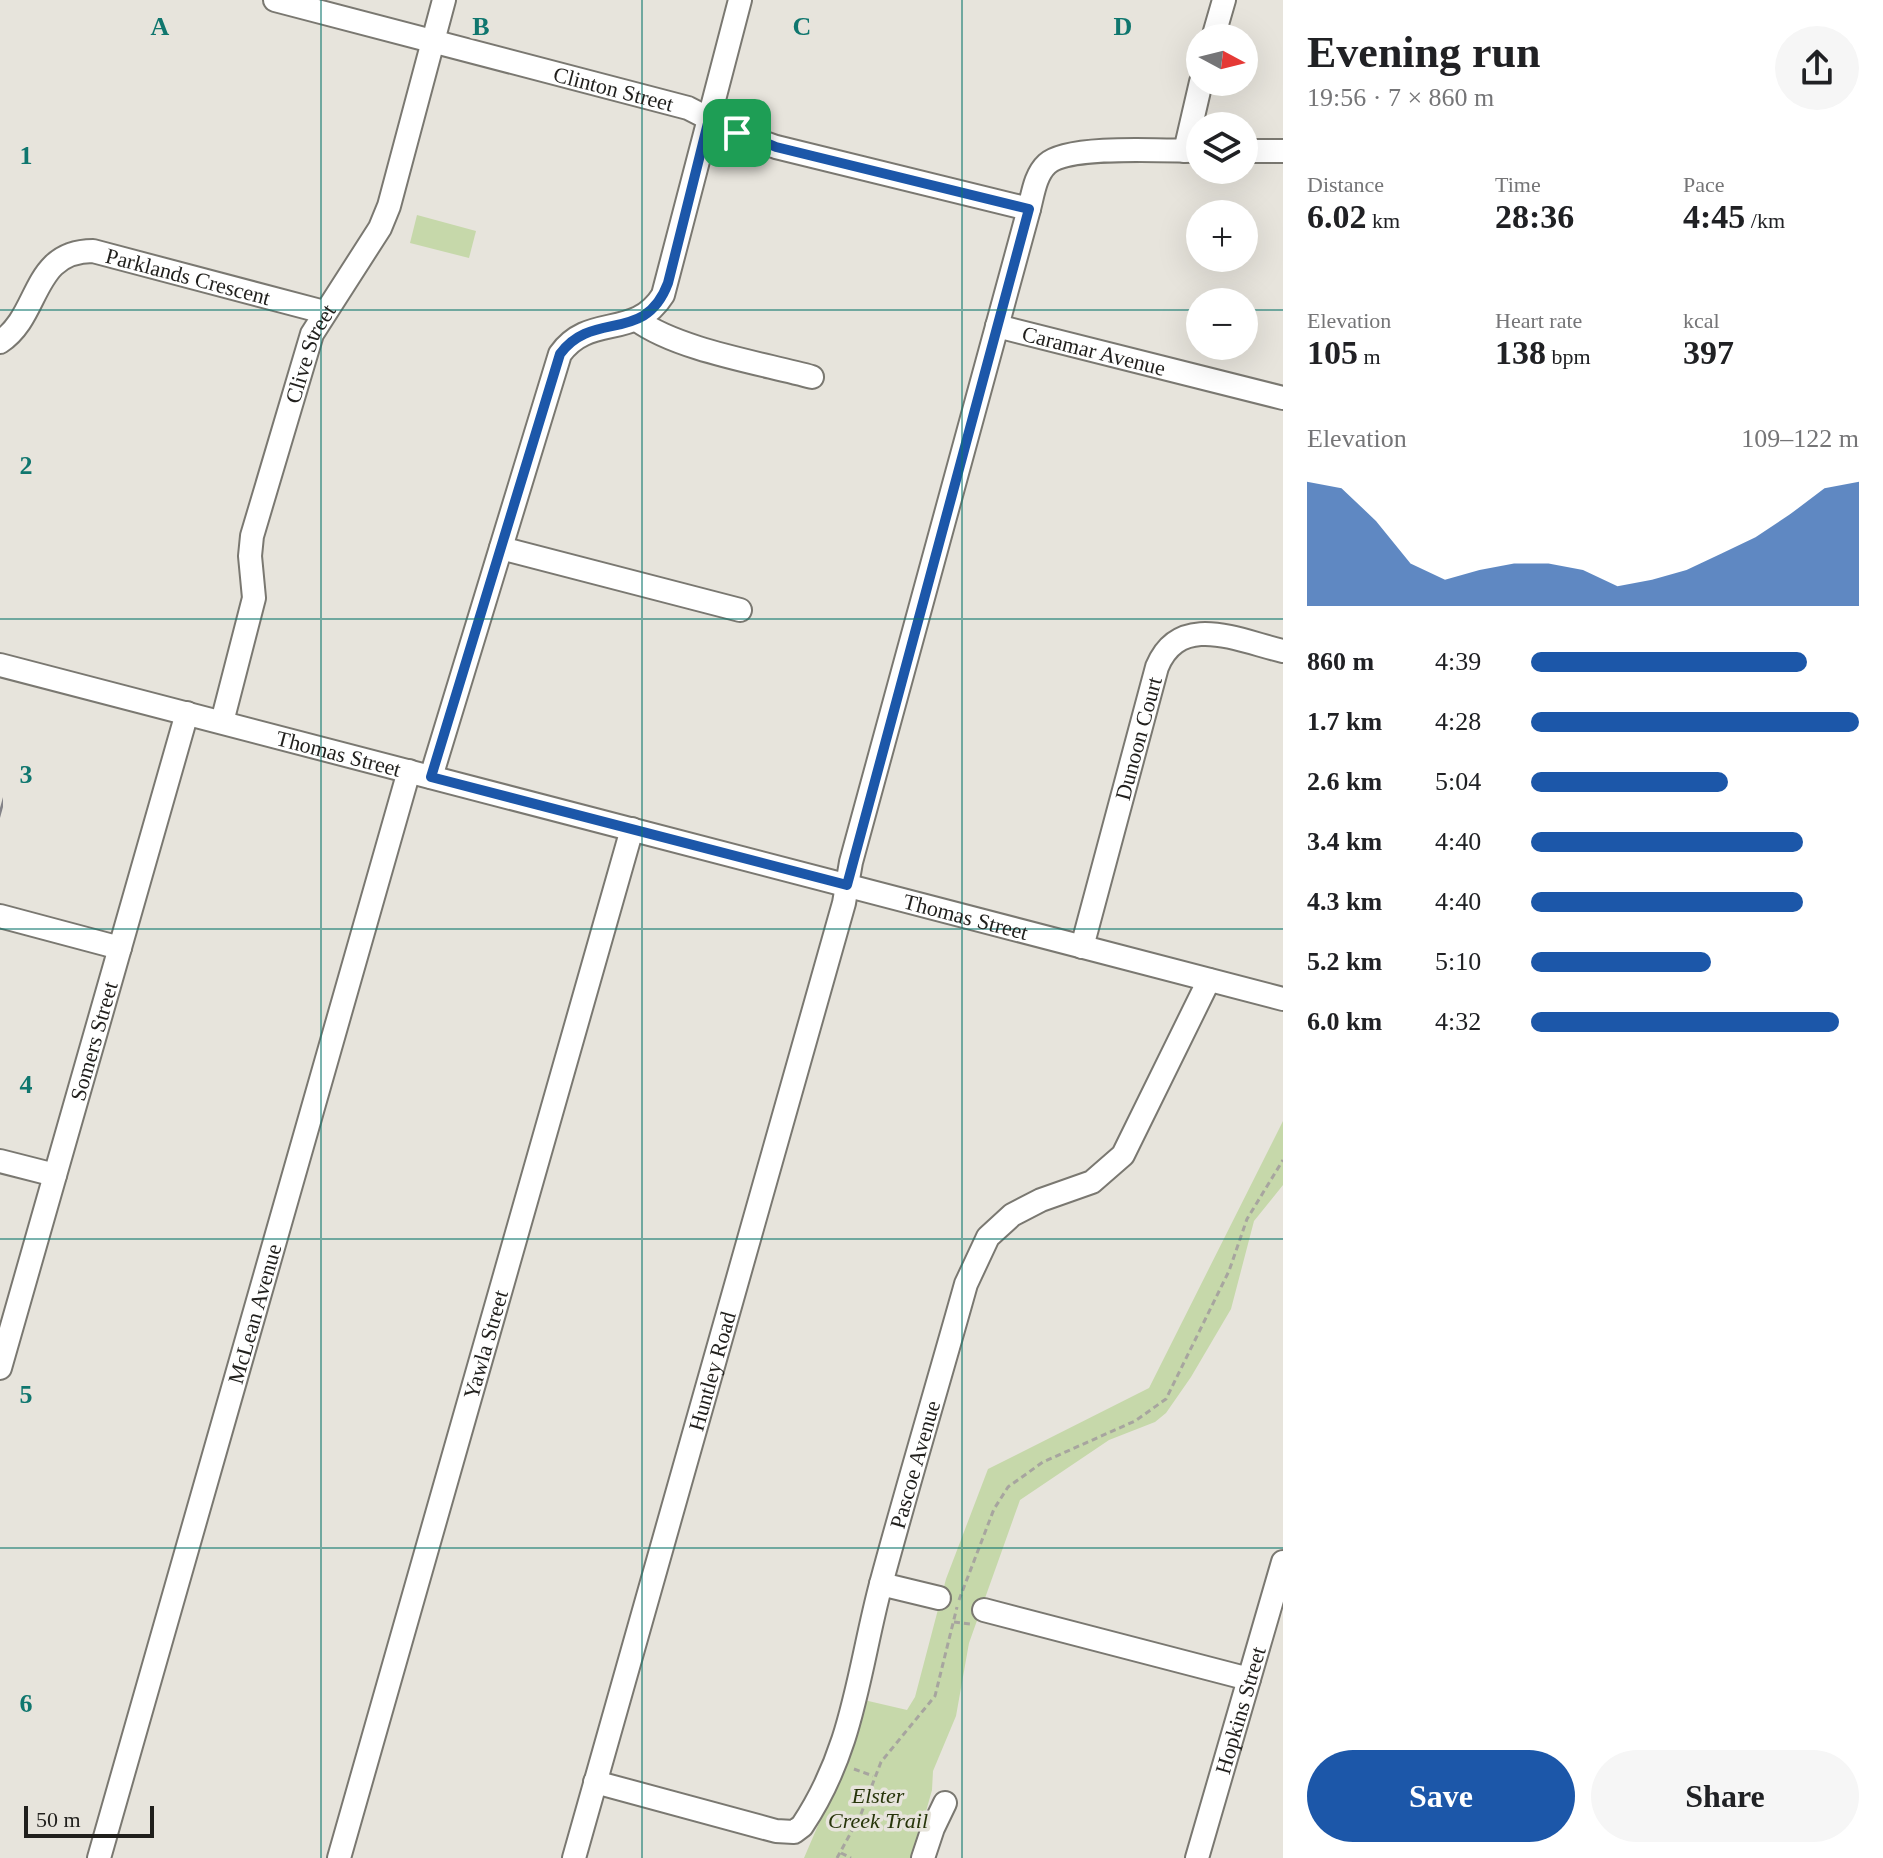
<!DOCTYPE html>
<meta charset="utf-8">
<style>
body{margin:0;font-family:"Times New Roman",serif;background:#f6f6f6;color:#202124;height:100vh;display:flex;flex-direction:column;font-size:30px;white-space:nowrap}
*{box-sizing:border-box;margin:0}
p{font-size:26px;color:#757577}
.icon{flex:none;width:44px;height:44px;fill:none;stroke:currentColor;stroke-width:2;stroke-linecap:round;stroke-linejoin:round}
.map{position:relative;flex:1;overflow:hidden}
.panel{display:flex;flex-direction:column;background:#fff;width:600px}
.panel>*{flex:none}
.needle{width:52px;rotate:97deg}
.tools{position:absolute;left:1186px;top:24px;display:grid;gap:16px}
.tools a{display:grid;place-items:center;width:72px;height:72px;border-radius:50%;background:#fff;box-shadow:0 8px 32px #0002;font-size:40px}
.scale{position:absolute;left:24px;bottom:20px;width:130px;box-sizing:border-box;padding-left:8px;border:4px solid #201f1c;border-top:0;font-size:22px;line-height:28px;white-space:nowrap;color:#201f1c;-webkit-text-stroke:6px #e7e4dc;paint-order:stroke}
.pin{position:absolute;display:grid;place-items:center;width:68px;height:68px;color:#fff;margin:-34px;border-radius:16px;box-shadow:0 4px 12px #0006}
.round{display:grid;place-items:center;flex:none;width:84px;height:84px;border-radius:42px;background:#f6f6f6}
.head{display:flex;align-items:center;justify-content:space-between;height:136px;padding:0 24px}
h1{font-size:44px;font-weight:700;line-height:60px}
.figures{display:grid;grid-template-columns:repeat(3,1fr);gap:12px;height:136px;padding:8px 24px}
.figures div{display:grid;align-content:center}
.figures b{font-size:34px;font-weight:700}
.figures small{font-size:22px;font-weight:400}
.figures p{font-size:22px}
.chart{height:224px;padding:16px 24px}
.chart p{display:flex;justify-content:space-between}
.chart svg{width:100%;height:144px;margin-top:8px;fill:#1c57a9;opacity:.7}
.action{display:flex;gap:16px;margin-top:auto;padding:16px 24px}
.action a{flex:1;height:92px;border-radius:48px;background:#1c57a9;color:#fff;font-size:32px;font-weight:700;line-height:92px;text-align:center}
.action a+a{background:#f6f6f6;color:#202124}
ul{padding:0 24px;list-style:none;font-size:26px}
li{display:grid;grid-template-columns:128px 96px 1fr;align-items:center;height:60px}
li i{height:20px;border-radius:10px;background:#1c57a9}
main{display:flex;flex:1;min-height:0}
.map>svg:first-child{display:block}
</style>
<main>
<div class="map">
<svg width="1283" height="1858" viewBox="0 0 1283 1858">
<rect width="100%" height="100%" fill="#e7e4dc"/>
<g fill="#c6d8aa">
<path d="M417 215 476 231 469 258 410 243Z"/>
<path d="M1283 1121V1185L1254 1221 1231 1309 1191 1377 1166 1413 1155 1422 1109 1440 1020 1500 969 1643 956 1716 933 1771 932 1790 913 1858H804L856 1737 864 1700 907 1710 915 1697 946 1579 988 1469 1149 1388Z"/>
</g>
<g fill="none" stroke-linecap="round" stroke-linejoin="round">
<g stroke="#7a7871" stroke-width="26">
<g id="minor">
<path id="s1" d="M275 0 688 108 737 133 776 147 1029 209C1033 194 1035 175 1047 164 1068 144 1168 151 1200 151"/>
<path d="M1213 38 1224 0"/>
<path d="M1185 151 1201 82"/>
<path d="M1244 151H1283"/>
<path d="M637 320C678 350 761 363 812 377"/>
<path id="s2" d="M997 326 1283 398"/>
<path id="s3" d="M0 342C41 315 31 251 93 251L324 312"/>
<path d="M501 548 740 610"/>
<path id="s4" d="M0 665 1283 999"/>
<path id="s5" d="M222 722 254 598 250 556 252 536 312 334 380 228 389 206 444 0"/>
<path d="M431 777 560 354C589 313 635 340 663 295L740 0"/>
<path d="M0 916 120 948"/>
<path id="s6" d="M1082 947 1157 667C1180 611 1239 641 1283 651"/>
<path d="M0 1161 55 1175"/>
<path id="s7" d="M0 1368 187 713"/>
<path d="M881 1584 939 1598"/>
<path d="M984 1610 1249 1679"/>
<path id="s8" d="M595 1782 776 1831 794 1832 802 1826C854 1748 858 1671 881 1584 908 1484 938 1384 966 1284L988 1237 1012 1215 1041 1200 1092 1182 1123 1155 1209 980"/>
<path id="s9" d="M99 1858 409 771"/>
<path id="s10" d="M339 1858 632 829"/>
<path id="s11" d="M574 1858 844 903 851 862 1029 209"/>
<path d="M923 1858 933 1828 945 1803"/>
<path id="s12" d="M1197 1858 1283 1562"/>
</g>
</g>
<g stroke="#a7a59f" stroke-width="3" stroke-dasharray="6 4" stroke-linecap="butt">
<path d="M959 1600 994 1509 1008 1487 1043 1462 1135 1421 1166 1399 1229 1271 1247 1219 1283 1160"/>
<path d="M954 1622 970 1624"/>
<path d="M854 1769 873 1776"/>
<path d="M841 1853 851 1858"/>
<path d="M837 1858 861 1814 881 1762 935 1696 957 1607"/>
</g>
<use href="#minor" stroke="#fff" stroke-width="22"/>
</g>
<path fill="#848388" d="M3 797V807L0 818V808Z"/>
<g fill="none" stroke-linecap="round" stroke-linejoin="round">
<g stroke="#fff" stroke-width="16">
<path id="route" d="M709 119 776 147 1029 209 847 885 431 777 560 354C593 309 645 345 668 283Z"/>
</g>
<use href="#route" stroke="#1c57a9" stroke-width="10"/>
</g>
<path fill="none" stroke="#0f766e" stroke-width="2" stroke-opacity="0.55" d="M321 0V1858M642 0V1858M962 0V1858M0 310H1200M1244 310H1283M0 619H1283M0 929H1283M0 1239H1283M0 1548H1283"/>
<g text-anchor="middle" stroke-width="7" stroke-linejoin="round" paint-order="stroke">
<g font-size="22" fill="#201f1c" stroke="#e7e4dc">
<text dy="8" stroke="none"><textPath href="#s1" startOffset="350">Clinton Street</textPath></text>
<text dy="8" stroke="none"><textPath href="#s3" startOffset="236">Parklands Crescent</textPath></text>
<text dy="8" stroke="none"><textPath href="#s2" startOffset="100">Caramar Avenue</textPath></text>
<text dy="8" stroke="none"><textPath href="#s5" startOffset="382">Clive Street</textPath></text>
<text dy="8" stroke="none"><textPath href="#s6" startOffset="216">Dunoon Court</textPath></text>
<text dy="8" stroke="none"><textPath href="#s4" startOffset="350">Thomas Street</textPath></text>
<text dy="8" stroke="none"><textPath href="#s4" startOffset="998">Thomas Street</textPath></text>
<text dy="8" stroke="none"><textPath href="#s7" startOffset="340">Somers Street</textPath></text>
<text dy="8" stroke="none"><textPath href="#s9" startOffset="566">McLean Avenue</textPath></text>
<text dy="8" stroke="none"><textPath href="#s10" startOffset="534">Yawla Street</textPath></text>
<text dy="8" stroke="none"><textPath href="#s11" startOffset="506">Huntley Road</textPath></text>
<text dy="8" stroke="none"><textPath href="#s8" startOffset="596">Pascoe Avenue</textPath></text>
<text dy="8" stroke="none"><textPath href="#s12" startOffset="154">Hopkins Street</textPath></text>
</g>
<g font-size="22" font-style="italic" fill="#27350a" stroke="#e7e4dc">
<text x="878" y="1803">Elster<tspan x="878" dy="25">Creek Trail</tspan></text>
</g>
</g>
<g font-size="26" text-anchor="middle" font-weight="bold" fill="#0f766e" stroke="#e7e4dc" stroke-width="7" stroke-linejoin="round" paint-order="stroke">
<text x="160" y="35">A</text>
<text x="481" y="35">B</text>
<text x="802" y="35">C</text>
<text x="1123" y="35">D</text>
<text x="26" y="164">1</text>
<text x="26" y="474">2</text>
<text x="26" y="783">3</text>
<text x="26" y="1093">4</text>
<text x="26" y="1403">5</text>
<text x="26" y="1712">6</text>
</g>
</svg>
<div class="tools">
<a><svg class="needle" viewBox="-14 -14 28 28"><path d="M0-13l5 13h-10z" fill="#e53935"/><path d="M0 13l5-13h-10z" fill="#757577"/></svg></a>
<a><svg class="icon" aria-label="layers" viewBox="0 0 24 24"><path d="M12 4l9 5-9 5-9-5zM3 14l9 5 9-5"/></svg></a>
<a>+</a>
<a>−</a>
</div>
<div class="scale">50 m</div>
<div class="pin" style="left:737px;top:133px;background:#1e9e55"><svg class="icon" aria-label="arrive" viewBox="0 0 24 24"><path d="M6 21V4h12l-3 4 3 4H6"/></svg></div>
</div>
<section class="panel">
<div class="head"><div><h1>Evening run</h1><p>19:56 · 7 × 860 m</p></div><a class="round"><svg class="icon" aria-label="share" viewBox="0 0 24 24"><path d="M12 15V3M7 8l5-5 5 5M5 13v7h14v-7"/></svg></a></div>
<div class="figures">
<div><p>Distance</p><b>6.02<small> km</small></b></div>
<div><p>Time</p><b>28:36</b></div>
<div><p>Pace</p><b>4:45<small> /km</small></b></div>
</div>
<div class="figures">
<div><p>Elevation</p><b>105<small> m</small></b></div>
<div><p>Heart rate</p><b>138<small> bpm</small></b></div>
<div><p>kcal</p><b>397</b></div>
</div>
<div class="chart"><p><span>Elevation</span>109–122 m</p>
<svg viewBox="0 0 160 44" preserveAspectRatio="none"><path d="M0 44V6L10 8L20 18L30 31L40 36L50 33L60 31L70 31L80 33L90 38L100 36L110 33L120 28L130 23L140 16L150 8L160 6V44z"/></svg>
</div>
<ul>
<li><b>860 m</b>4:39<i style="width:84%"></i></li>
<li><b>1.7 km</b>4:28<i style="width:100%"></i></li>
<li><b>2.6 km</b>5:04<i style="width:60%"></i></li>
<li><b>3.4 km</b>4:40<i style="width:83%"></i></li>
<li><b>4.3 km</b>4:40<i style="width:83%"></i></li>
<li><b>5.2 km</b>5:10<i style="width:55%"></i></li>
<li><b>6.0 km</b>4:32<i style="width:94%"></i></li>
</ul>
<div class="action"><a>Save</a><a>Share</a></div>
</section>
</main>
